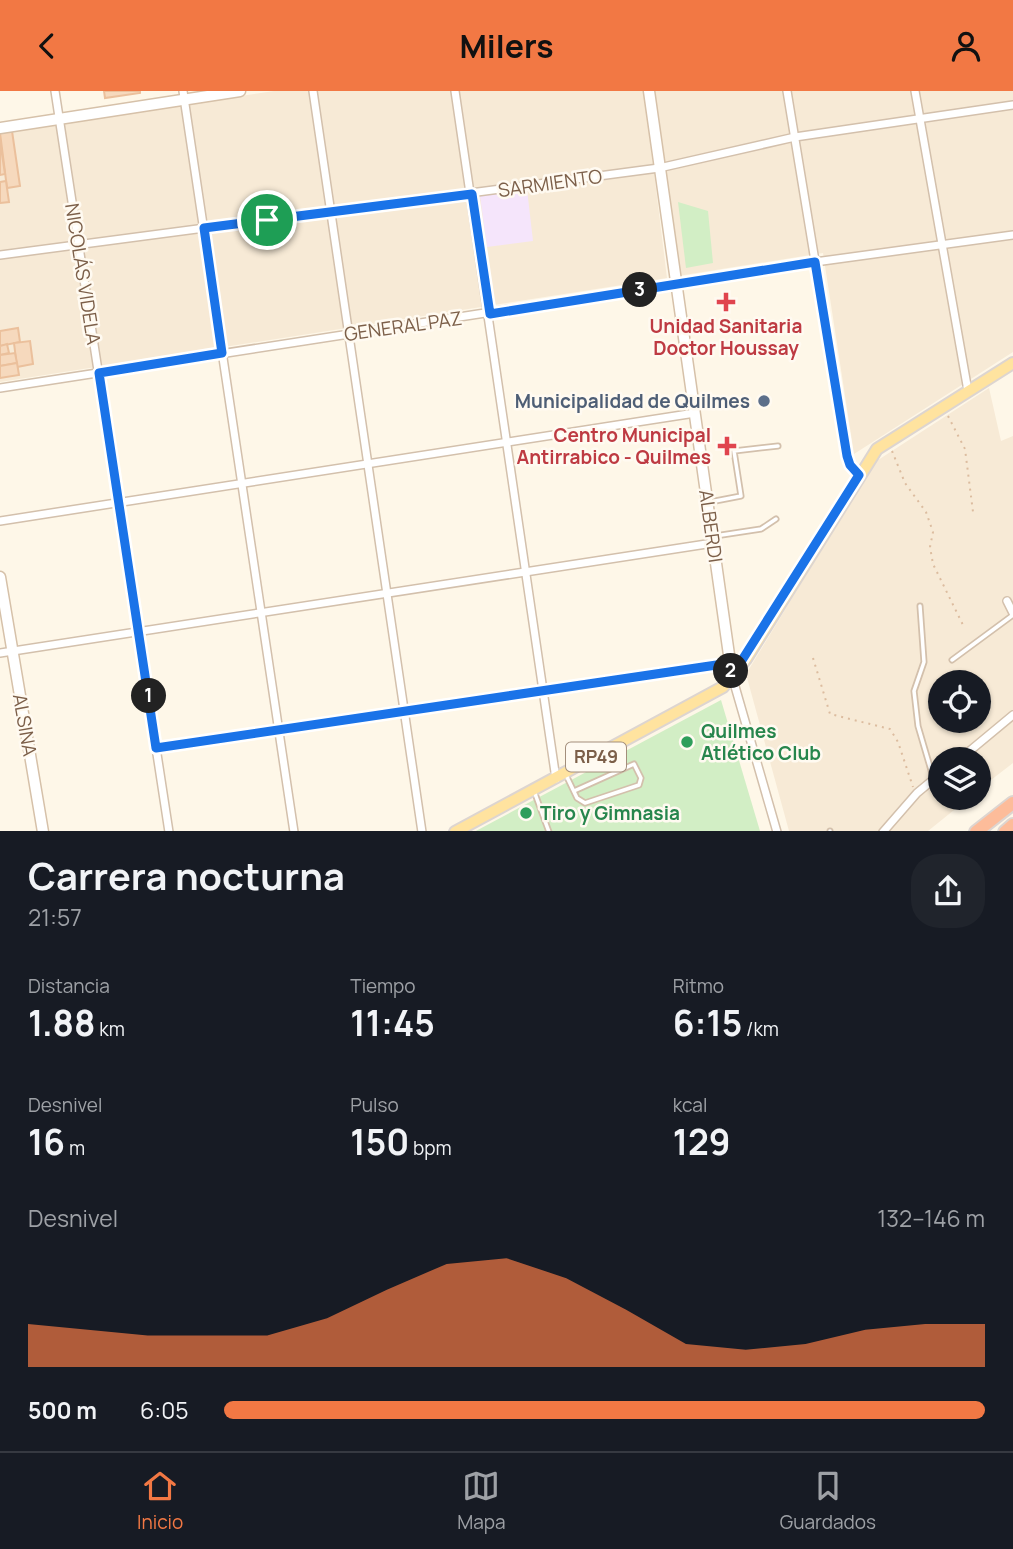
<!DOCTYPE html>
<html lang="es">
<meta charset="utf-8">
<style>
body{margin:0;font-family:Manrope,sans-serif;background:#20242c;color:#f1f3f6;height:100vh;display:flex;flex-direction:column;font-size:26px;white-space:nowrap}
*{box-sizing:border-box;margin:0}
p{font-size:23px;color:#9ea1a6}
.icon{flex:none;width:38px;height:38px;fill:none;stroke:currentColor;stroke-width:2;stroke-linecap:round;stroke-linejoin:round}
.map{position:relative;height:740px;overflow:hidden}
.drawer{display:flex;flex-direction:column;background:#171b24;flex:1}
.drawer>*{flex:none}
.controls{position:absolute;left:928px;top:579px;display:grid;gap:14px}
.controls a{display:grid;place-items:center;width:63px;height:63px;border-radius:50%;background:#171b24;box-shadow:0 2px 5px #0004;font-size:35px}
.pin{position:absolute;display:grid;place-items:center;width:60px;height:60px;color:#fff;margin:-30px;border:4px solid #fff;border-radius:50%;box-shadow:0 2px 7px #0007}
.km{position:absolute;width:35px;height:35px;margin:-18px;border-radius:50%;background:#222;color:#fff;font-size:19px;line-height:35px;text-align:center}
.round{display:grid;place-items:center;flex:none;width:74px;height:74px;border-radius:28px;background:#20242c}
.headline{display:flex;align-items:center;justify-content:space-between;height:119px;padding:0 28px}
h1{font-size:38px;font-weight:700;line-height:52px}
.metrics{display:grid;grid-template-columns:repeat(3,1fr);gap:10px;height:119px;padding:7px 28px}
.metrics div{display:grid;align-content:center}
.metrics b{font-size:35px;font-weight:700}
.metrics small{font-size:19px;font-weight:400}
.metrics p{font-size:19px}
.chart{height:196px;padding:14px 28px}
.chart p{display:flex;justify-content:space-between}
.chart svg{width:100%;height:126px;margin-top:7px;fill:#f27844;opacity:.7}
ul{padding:0 28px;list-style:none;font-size:23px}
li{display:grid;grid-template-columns:112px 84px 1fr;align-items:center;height:52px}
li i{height:18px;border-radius:9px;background:#f27844}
header{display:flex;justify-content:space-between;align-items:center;height:91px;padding:0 28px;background:#f27844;color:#111;font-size:32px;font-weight:700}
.tabs{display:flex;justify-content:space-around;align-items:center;height:98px;border-top:2px solid #363941;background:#171b24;font-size:19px;color:#9ea1a6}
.tabs a{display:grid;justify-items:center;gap:4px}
.tabs .current{color:#f27844}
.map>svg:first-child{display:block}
</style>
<header><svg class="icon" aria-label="back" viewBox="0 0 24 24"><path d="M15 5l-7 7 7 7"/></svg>Milers<svg class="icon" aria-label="person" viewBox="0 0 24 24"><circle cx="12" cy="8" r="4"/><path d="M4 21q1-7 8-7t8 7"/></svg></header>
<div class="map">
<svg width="1013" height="741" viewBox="0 0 1013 741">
<rect width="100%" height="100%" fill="#fef7e8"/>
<g fill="#f7ead6" fill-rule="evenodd">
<path d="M274 0H644L667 187 0 291V40Z"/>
<path d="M655 0H1013V261L854 363 823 162 678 185Z"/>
<path d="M989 297 1001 350 1013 345V672L978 699V668H940V707H969L928 740H789L746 583 875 371ZM940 592H978V630H940Z"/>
</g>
<path fill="#f5e5fb" d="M527 98 533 150 487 156 480 105Z"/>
<g fill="#d2eec5">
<path d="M678 111 708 120 713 172 686 177Z"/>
<path d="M721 609 760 740 474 741Z"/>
</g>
<g fill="#f6d9bd" stroke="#ebc09c" stroke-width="2">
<path d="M104 0H140V2L105 7Z"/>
<path d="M12 40 20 95 7 97 0 42Z"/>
<path d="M0 50 5 83 0 84Z"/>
<path d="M6 90 9 111 0 112V91Z"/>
<path d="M18 237 20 251 0 255V240Z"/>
<path d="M30 250 33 273 17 276 14 252Z"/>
<path d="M7 253 9 262 0 264V255Z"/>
<path d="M15 262 17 272 0 275V264Z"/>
<path d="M17 272 19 284 0 287V275Z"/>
</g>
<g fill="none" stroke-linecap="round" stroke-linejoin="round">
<g stroke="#d3c0ac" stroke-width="7">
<g id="lane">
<path d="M710 411 741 405 734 360 778 355"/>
<path d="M715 445 761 438 776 428"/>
<path d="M920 515 924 571 914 600 918 635 933 686"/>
<path d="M952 569 1013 524"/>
<path d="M566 684 577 707 585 712 639 694 641 687 634 673 574 700"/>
<path d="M534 700 549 741"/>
<path d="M830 741V740"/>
</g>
</g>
<g stroke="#d3c0ac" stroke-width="10">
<g id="street">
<path d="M55 0 169 741"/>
<path d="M183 0 294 741"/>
<path d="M313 0 422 741"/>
<path d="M455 0 556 688"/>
<path d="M787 0 847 364 850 374 859 384"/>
<path d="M915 0 968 300"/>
<path d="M0 164 659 77 795 46 1013 14"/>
<path d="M0 297 815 171 1013 144"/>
<path d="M0 430 695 322"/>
<path d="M1007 510 1013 522"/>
<path d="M0 562 713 452"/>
<path d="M732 585 777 741"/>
<path d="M156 657 730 572"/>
<path d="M960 668 1013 624"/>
<path d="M883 741 917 702 940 683"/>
</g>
</g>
<g stroke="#d6c1a9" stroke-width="13">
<g id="secondary">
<path d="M649 0 732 585"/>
<path d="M0 37 240 0"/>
<path d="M0 486 43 741"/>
</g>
</g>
<g stroke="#ddd5d0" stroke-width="14">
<path id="primary" d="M455 741 723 596 746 568 877 358 1013 272"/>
</g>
<g stroke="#ddd5d0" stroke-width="16">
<g id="highway">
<path d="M976 741 1013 712"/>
<path d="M1005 741 1013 734"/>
</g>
</g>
<g stroke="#dcbc9f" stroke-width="2" stroke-dasharray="2 5" stroke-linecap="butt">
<path d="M948 325 965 358 973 421"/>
<path d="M892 360 905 392 926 421 933 441 930 456 933 473 963 534"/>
<path d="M813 567 830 623 890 638 898 651 913 696"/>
</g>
<use href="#lane" stroke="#fff" stroke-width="3.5"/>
<use href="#street" stroke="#fff" stroke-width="7"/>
<use href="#secondary" stroke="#fff" stroke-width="10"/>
<use href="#primary" stroke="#ffe39f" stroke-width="10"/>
<use href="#highway" stroke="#fdbc9a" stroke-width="12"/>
</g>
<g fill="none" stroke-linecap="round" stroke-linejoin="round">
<g stroke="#fff" stroke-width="14">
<path id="route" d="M472 103 490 223 815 171 847 365 850 374 859 384 732 585 730 572 156 657 99 282 222 262 204 137Z"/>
</g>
<use href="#route" stroke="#1a73e8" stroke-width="9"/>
</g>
<g fill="#e0444e" stroke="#fffaf1" stroke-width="2.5">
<path d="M722.5 200.5h7v7h7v7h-7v7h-7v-7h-7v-7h7z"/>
<path d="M723.5 344.5h7v7h7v7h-7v7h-7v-7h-7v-7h7z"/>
</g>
<circle fill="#5c6f8a" stroke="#fffaf1" stroke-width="2.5" cx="764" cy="310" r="7"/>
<g fill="#2e9e5b" stroke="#fffaf1" stroke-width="2.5">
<circle cx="687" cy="651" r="7"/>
<circle cx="526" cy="722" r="7"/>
</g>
<g text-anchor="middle" stroke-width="5" stroke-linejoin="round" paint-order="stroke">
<rect fill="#fffaf1" stroke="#a38e7b" stroke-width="2" x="566" y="651.5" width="60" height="29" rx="5"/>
<g font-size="18" font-weight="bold" fill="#7c5f49">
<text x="596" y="672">RP49</text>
</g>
<g font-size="19" fill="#7c5f49" stroke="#fffaf1">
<text transform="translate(550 92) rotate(-8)" y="7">SARMIENTO</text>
<text transform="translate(83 183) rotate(81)" y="7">NICOLÁS VIDELA</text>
<text transform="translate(403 235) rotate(-8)" y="7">GENERAL PAZ</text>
<text transform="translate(711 435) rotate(82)" y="7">ALBERDI</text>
<text transform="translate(25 634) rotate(80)" y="7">ALSINA</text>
</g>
<g font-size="19" font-weight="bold" fill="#be3a42" stroke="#fffaf1">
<text x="726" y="242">Unidad Sanitaria<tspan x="726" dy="22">Doctor Houssay</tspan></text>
<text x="711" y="351" text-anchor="end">Centro Municipal<tspan x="711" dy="22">Antirrabico - Quilmes</tspan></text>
</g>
<g font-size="19" font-weight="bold" fill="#4e5e75" stroke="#fffaf1" text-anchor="end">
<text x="750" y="317">Municipalidad de Quilmes</text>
</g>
<g font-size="19" font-weight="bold" fill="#27864d" stroke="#fffaf1" text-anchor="start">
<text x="701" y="647">Quilmes<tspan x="701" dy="22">Atlético Club</tspan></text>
<text x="540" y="729">Tiro y Gimnasia</text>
</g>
</g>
</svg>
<div class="controls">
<a><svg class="icon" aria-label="locate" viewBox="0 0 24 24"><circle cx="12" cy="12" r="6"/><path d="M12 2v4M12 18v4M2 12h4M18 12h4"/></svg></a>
<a><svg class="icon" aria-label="layers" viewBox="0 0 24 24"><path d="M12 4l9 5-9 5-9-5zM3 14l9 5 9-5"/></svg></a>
</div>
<div class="pin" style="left:267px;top:129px;background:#1e9e55"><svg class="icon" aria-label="arrive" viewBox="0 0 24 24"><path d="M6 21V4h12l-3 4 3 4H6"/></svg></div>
<b class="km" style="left:149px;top:605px">1</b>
<b class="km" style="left:731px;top:580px">2</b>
<b class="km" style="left:640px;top:199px">3</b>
</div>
<section class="drawer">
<div class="headline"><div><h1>Carrera nocturna</h1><p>21:57</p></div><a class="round"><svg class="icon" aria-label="share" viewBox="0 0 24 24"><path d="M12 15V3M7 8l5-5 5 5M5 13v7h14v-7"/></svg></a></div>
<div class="metrics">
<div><p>Distancia</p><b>1.88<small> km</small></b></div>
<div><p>Tiempo</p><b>11:45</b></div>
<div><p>Ritmo</p><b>6:15<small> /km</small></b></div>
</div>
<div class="metrics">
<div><p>Desnivel</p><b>16<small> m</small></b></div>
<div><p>Pulso</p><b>150<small> bpm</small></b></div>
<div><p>kcal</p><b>129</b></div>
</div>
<div class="chart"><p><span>Desnivel</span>132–146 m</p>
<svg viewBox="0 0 160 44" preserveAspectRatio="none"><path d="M0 44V29L10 31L20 33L30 33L40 33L50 27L60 17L70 8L80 6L90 13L100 24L110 36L120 38L130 36L140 31L150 29L160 29V44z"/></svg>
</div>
<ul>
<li><b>500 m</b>6:05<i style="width:100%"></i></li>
</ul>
</section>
<nav class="tabs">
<a class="current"><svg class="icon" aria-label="home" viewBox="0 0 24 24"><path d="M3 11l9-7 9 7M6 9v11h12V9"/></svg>Inicio</a>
<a><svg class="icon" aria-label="map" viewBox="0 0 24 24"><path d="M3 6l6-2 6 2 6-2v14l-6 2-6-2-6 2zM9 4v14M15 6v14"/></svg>Mapa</a>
<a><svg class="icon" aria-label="saved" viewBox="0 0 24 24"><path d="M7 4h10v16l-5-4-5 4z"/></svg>Guardados</a>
</nav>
